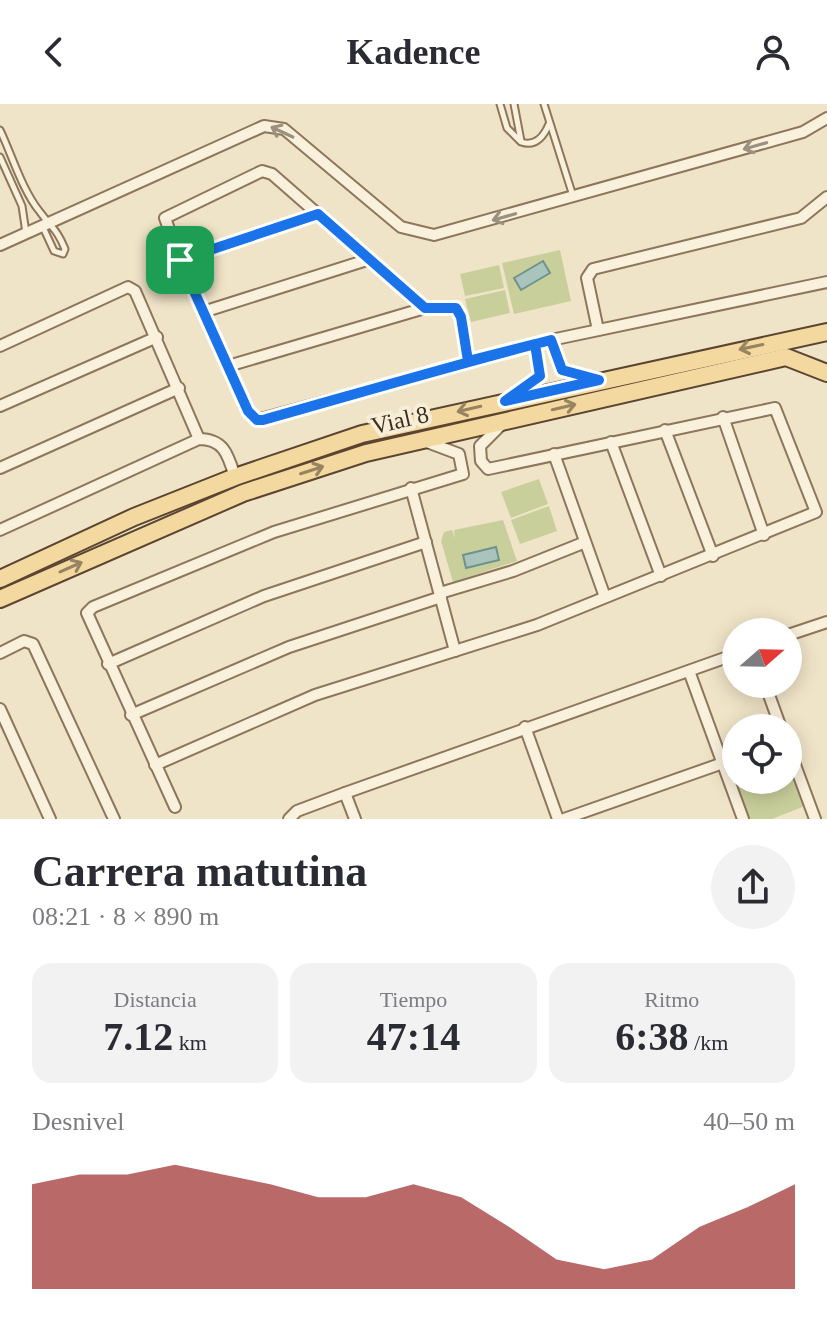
<!DOCTYPE html>
<html lang="es">
<meta charset="utf-8">
<style>
body{margin:0;font-family:Georgia,serif;background:#f2f2f3;color:#2b2b33;height:100vh;display:flex;flex-direction:column;font-size:30px;white-space:nowrap}
*{box-sizing:border-box;margin:0}
p{font-size:26px;color:#7c7c81}
.icon{flex:none;width:44px;height:44px;fill:none;stroke:currentColor;stroke-width:2;stroke-linecap:round;stroke-linejoin:round}
.map{position:relative;height:715px;overflow:hidden}
.panel{display:flex;flex-direction:column;background:#fff;flex:1}
.panel>*{flex:none}
.needle{width:52px;rotate:70deg}
.fabs{position:absolute;left:722px;top:514px;display:grid;gap:16px}
.fabs a{display:grid;place-items:center;width:80px;height:80px;border-radius:50%;background:#fff;box-shadow:0 4px 20px #0003;font-size:40px}
.pin{position:absolute;display:grid;place-items:center;width:68px;height:68px;color:#fff;margin:-34px;border-radius:16px;box-shadow:0 4px 12px #0006}
.round{display:grid;place-items:center;flex:none;width:84px;height:84px;border-radius:42px;background:#f2f2f3}
.headline{display:flex;align-items:center;justify-content:space-between;height:136px;padding:0 32px}
h1{font-size:44px;font-weight:700;line-height:60px}
.figures{display:grid;grid-template-columns:repeat(3,1fr);gap:12px;height:136px;padding:8px 32px}
.figures div{display:grid;align-content:center;border-radius:20px;background:#f2f2f3;text-align:center}
.figures b{font-size:40px;font-weight:700}
.figures small{font-size:22px;font-weight:400}
.figures p{font-size:22px}
.chart{height:224px;padding:16px 32px}
.chart p{display:flex;justify-content:space-between}
.chart svg{width:100%;height:144px;margin-top:8px;fill:#9e2a2b;opacity:.7}
header{display:flex;justify-content:space-between;align-items:center;height:104px;padding:0 32px;background:#fff;font-size:36px;font-weight:700}
.map>svg:first-child{display:block}
</style>
<header><svg class="icon" aria-label="back" viewBox="0 0 24 24"><path d="M15 5l-7 7 7 7"/></svg>Kadence<svg class="icon" aria-label="person" viewBox="0 0 24 24"><circle cx="12" cy="8" r="4"/><path d="M4 21q1-7 8-7t8 7"/></svg></header>
<div class="map">
<svg width="827" height="715" viewBox="0 0 827 715">
<rect width="100%" height="100%" fill="#f0e4c8"/>
<g fill="#c9cf9b">
<path d="M560 146 571 197 514 210 502 159Z"/>
<path d="M499 161 504 184 465 192 460 170Z"/>
<path d="M505 186 510 209 471 218 465 195Z"/>
<path d="M539 375 548 400 511 414 501 388Z"/>
<path d="M549 402 557 427 520 440 511 416Z"/>
<path d="M503 416 517 457 453 478 441 437 444 428 452 426 455 434 454 426Z"/>
<path d="M789 658 805 702 772 715H750L736 678 788 676Z"/>
</g>
<g fill="#a9c4bc" stroke="#6f938a" stroke-width="2">
<path d="M543 157 550 169 521 186 514 174Z"/>
<path d="M496 443 499 456 466 464 463 451Z"/>
</g>
<g fill="none" stroke-linecap="round" stroke-linejoin="round">
<g stroke="#8d765c" stroke-width="9">
<g id="service">
<path d="M500 0 507 24 521 38C536 43 544 32 549 20"/>
<path d="M514 0 521 37"/>
<path d="M544 0 573 92"/>
<path d="M0 26C12 51 22 86 40 108 51 123 57 125 65 145L63 150 54 147 42 121"/>
<path d="M0 53 22 102 26 129"/>
</g>
</g>
<g stroke="#8d765c" stroke-width="14">
<g id="minor">
<path d="M0 141 264 22 284 25 401 123 434 131 803 28 827 14"/>
<path d="M180 156 318 110"/>
<path d="M203 208 370 155"/>
<path d="M598 226 587 174 593 165 801 114 827 93"/>
<path d="M551 236 562 266 598 276"/>
<path d="M0 242 128 183 135 187 199 335"/>
<path d="M468 257 461 213 456 204H425L272 70 262 67 165 114 180 156 248 307 257 316 551 236 827 178"/>
<path d="M228 262 425 204"/>
<path d="M510 294 540 272 535 240"/>
<path d="M0 302 157 233"/>
<path d="M723 313 764 431"/>
<path d="M665 326 713 452"/>
<path d="M611 338 661 472"/>
<path d="M554 350 605 493"/>
<path d="M0 364 179 284"/>
<path d="M411 384 455 547"/>
<path d="M0 426 199 335C224 335 228 351 235 373"/>
<path d="M440 489 513 467 583 439"/>
<path d="M788 531 827 518"/>
<path d="M0 549 24 537 33 540 114 715"/>
<path d="M108 560 264 492 426 438"/>
<path d="M689 567 743 715"/>
<path d="M765 580 781 624"/>
<path d="M0 605 50 715"/>
<path d="M131 611 289 543 441 493"/>
<path d="M525 623 558 715"/>
<path d="M788 642 815 715"/>
<path d="M155 661 315 591 537 521 816 408 775 304 488 365 481 357 480 342 501 321"/>
<path d="M345 689 355 715"/>
<path d="M175 703 87 509 93 503 274 428 463 370 459 350 427 338"/>
<path d="M289 715 297 707 345 689 736 550"/>
<path d="M564 715 723 659"/>
</g>
</g>
<g stroke="#5b4430" stroke-width="20">
<g id="primary">
<path d="M0 475 134 413 235 373 362 330 827 228"/>
<path d="M0 495 243 389 366 349 786 253 827 269"/>
</g>
</g>
<use href="#service" stroke="#faf1dc" stroke-width="5"/>
<use href="#minor" stroke="#faf1dc" stroke-width="10"/>
<use href="#primary" stroke="#f3d9a0" stroke-width="16"/>
</g>
<defs><path id="oneway-shaft" d="M-6 0H5M1.5-3L5.5 0L1.5 3" fill="none" stroke-width="1.6" stroke-linecap="round" stroke-linejoin="round" transform="scale(2)"/></defs>
<g stroke="#9c907e">
<use href="#oneway-shaft" transform="translate(282 28) rotate(-155)"/>
<use href="#oneway-shaft" transform="translate(755 42) rotate(164)"/>
<use href="#oneway-shaft" transform="translate(504 113) rotate(164)"/>
</g>
<g stroke="#988460">
<use href="#oneway-shaft" transform="translate(751 243) rotate(168)"/>
<use href="#oneway-shaft" transform="translate(564 303) rotate(-13)"/>
<use href="#oneway-shaft" transform="translate(469 305) rotate(167)"/>
<use href="#oneway-shaft" transform="translate(312 366) rotate(-18)"/>
<use href="#oneway-shaft" transform="translate(71 463) rotate(-24)"/>
</g>
<g fill="none" stroke-linecap="round" stroke-linejoin="round">
<g stroke="#fff" stroke-width="16">
<path id="route" d="M180 156 318 110 425 204H456L461 213 468 257 535 240 540 272 505 297 599 276 562 266 551 236C454 261 359 289 263 316H257L248 307 180 156"/>
</g>
<use href="#route" stroke="#1a73e8" stroke-width="10"/>
</g>
<g text-anchor="middle" stroke-width="8" stroke-linejoin="round" paint-order="stroke">
<g font-size="24" fill="#3d2e20" stroke="#f7eed8">
<text transform="translate(400 316) rotate(-13)" y="8">Vial 8</text>
</g>
</g>
</svg>
<div class="fabs">
<a><svg class="needle" viewBox="-14 -14 28 28"><path d="M0-13l5 13h-10z" fill="#e53935"/><path d="M0 13l5-13h-10z" fill="#7c7c81"/></svg></a>
<a><svg class="icon" aria-label="locate" viewBox="0 0 24 24"><circle cx="12" cy="12" r="6"/><path d="M12 2v4M12 18v4M2 12h4M18 12h4"/></svg></a>
</div>
<div class="pin" style="left:180px;top:156px;background:#1e9e55"><svg class="icon" aria-label="arrive" viewBox="0 0 24 24"><path d="M6 21V4h12l-3 4 3 4H6"/></svg></div>
</div>
<section class="panel">
<div class="headline"><div><h1>Carrera matutina</h1><p>08:21 · 8 × 890 m</p></div><a class="round"><svg class="icon" aria-label="share" viewBox="0 0 24 24"><path d="M12 15V3M7 8l5-5 5 5M5 13v7h14v-7"/></svg></a></div>
<div class="figures">
<div><p>Distancia</p><b>7.12<small> km</small></b></div>
<div><p>Tiempo</p><b>47:14</b></div>
<div><p>Ritmo</p><b>6:38<small> /km</small></b></div>
</div>
<div class="chart"><p><span>Desnivel</span>40–50 m</p>
<svg viewBox="0 0 160 44" preserveAspectRatio="none"><path d="M0 44V12L10 9L20 9L30 6L40 9L50 12L60 16L70 16L80 12L90 16L100 25L110 35L120 38L130 35L140 25L150 19L160 12V44z"/></svg>
</div>
</section>
